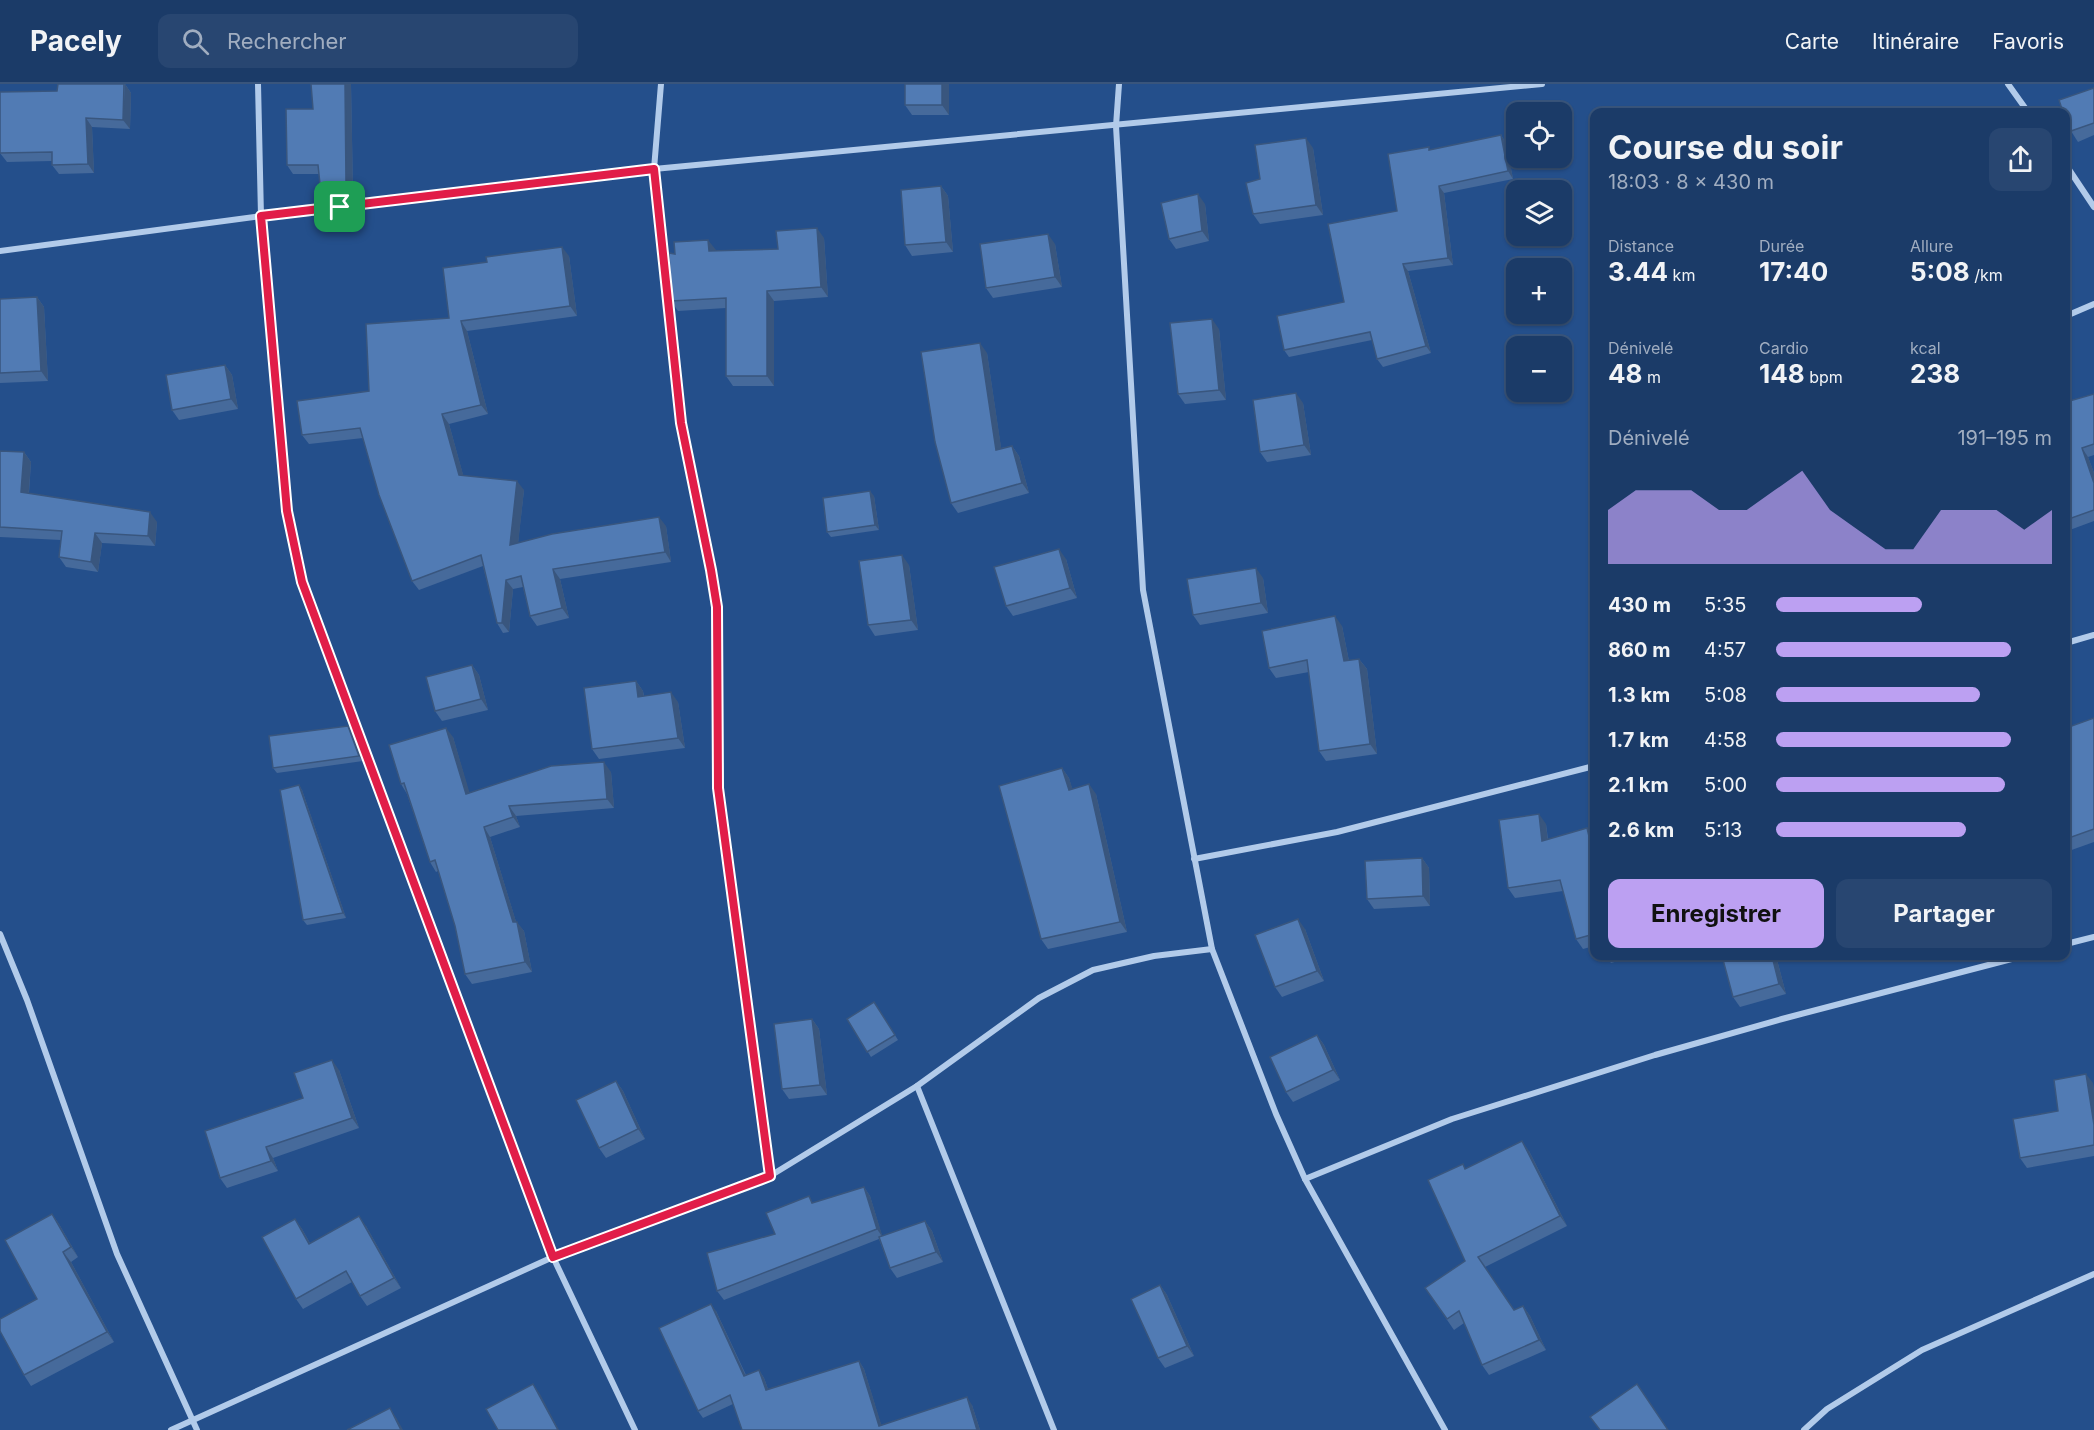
<!DOCTYPE html>
<html lang="fr">
<meta charset="utf-8">
<style>
body{margin:0;font-family:Inter,sans-serif;background:#284671;color:#f1f3f6;height:100vh;display:flex;flex-direction:column;font-size:22px;white-space:nowrap}
*{box-sizing:border-box;margin:0}
p{font-size:20px;color:#a0adc0}
.icon{flex:none;width:33px;height:33px;fill:none;stroke:currentColor;stroke-width:2;stroke-linecap:round;stroke-linejoin:round}
.map{position:relative;flex:1;overflow:hidden}
.sheet{position:absolute;left:1590px;top:24px;width:480px;height:852px;display:flex;flex-direction:column;background:#1b3b68;border-radius:12px;box-shadow:0 2px 4px #0004,0 0 0 2px #39557c}
.sheet>*{flex:none}
.tools{position:absolute;left:1506px;top:18px;display:grid;gap:12px}
.tools a{display:grid;place-items:center;width:66px;height:66px;border-radius:12px;background:#1b3b68;box-shadow:0 2px 4px #0004,0 0 0 2px #39557c;font-size:30px}
.pin{position:absolute;display:grid;place-items:center;width:51px;height:51px;color:#fff;margin:-26px;border-radius:12px;box-shadow:0 3px 9px #0006}
.round{display:grid;place-items:center;flex:none;width:63px;height:63px;border-radius:12px;background:#284671}
.headline{display:flex;align-items:center;justify-content:space-between;height:102px;padding:0 18px}
h1{font-size:33px;font-weight:700;line-height:45px}
.metrics{display:grid;grid-template-columns:repeat(3,1fr);gap:9px;height:102px;padding:6px 18px}
.metrics div{display:grid;align-content:center}
.metrics b{font-size:26px;font-weight:700}
.metrics small{font-size:16px;font-weight:400}
.metrics p{font-size:16px}
.chart{height:168px;padding:12px 18px}
.chart p{display:flex;justify-content:space-between}
.chart svg{width:100%;height:108px;margin-top:6px;fill:#bca0f2;opacity:.7}
.cta{display:flex;gap:12px;margin-top:auto;padding:12px 18px}
.cta a{flex:1;height:69px;border-radius:12px;background:#bca0f2;color:#111;font-size:24px;font-weight:700;line-height:69px;text-align:center}
.cta a+a{background:#284671;color:#f1f3f6}
ul{padding:0 18px;list-style:none;font-size:20px}
li{display:grid;grid-template-columns:96px 72px 1fr;align-items:center;height:45px}
li i{height:15px;border-radius:8px;background:#bca0f2}
header{display:flex;align-items:center;gap:36px;box-sizing:border-box;height:84px;padding:0 30px;background:#1b3b68;border-bottom:2px solid #39557c}
header strong{font-size:28px}
nav{display:flex;gap:33px;margin-inline-start:auto;font-size:21px}
.search{width:420px;height:54px;background:#284671;display:flex;align-items:center;gap:15px;box-sizing:border-box;padding:0 21px;border-radius:12px;color:#a0adc0;font-size:22px}
.map>svg:first-child{display:block}
</style>
<header>
<strong>Pacely</strong>
<div class="search"><svg class="icon" aria-label="search" viewBox="0 0 24 24"><circle cx="10" cy="10" r="6"/><path d="M15 15l6 6"/></svg>Rechercher</div>
<nav><a>Carte</a><a>Itinéraire</a><a>Favoris</a></nav>
</header>
<div class="map">
<svg width="2094" height="1346" viewBox="0 0 2094 1346">
<rect width="100%" height="100%" fill="#244f8b"/>
<g fill="none" stroke-linecap="round" stroke-linejoin="round">
<g stroke="#b2cbea" stroke-width="6">
<path d="M258 0 261 132 287 427 302 498 553 1173 635 1346"/>
<path d="M661 0 654 85 681 339 711 486 717 523 718 704 770 1092"/>
<path d="M1119 0 1116 42 1143 506 1212 865 1276 1030 1305 1095 1445 1346"/>
<path d="M2008 0 2028 28"/>
<path d="M2066 81 2094 123"/>
<path d="M0 167 261 132 654 85 1542 0"/>
<path d="M2066 232 2094 220"/>
<path d="M2066 559 2094 551"/>
<path d="M1194 775 1337 748 1594 682"/>
<path d="M0 850 27 916 117 1170 197 1346"/>
<path d="M2066 860 2094 853"/>
<path d="M917 1002 1054 1346"/>
<path d="M1305 1095 1452 1035 1655 971 1782 935 2023 872"/>
<path d="M171 1346 553 1173 770 1092 917 1002 1039 914 1093 886 1154 872 1212 865"/>
<path d="M1804 1346 1827 1325 1922 1266 2094 1190"/>
</g>
</g>
<g fill="#466a9b">
<path d="M125 0 131 9 130 45 92 43 94 89 59 90 52 81V77L7 78 0 69 57 7Z"/>
<path d="M311 0H351L353 108 326 109 320 100 319 90H293L287 81 313 25Z"/>
<path d="M949 0V31H912L905 21Z"/>
<path d="M2094 4V51L2078 58 2071 47Z"/>
<path d="M1501 51 1506 59 1513 95 1444 109 1453 181 1408 187 1431 269 1383 283 1377 275 1372 256 1289 273 1284 266 1344 218 1397 127 1431 66Z"/>
<path d="M1313 64 1323 131 1260 140 1253 130 1260 95Z"/>
<path d="M941 102 948 112 953 168 912 172 905 161Z"/>
<path d="M1205 120 1209 157 1176 165 1169 155Z"/>
<path d="M824 154 828 213 774 217V302H733L726 292V224L678 227 671 217 675 170 716 166V167L778 165Z"/>
<path d="M1055 160 1062 203 993 214 986 204Z"/>
<path d="M569 172 577 232 467 247 488 330 449 340 463 391 524 406 518 459 666 442 671 478 560 495 569 534 537 542 530 532 523 503 513 505 509 548 503 549 497 539 483 482 419 506 412 497 363 354 309 360 302 351 369 307 449 234Z"/>
<path d="M37 213 44 223 48 297 0 299V215Z"/>
<path d="M1219 245 1226 316 1185 320 1178 310Z"/>
<path d="M987 269 1001 364 1012 362 1019 372 1029 409 958 429 951 419Z"/>
<path d="M225 281 232 291 238 325 179 336 172 326Z"/>
<path d="M2094 310V371L2088 373 2094 389V437L2067 447 2066 446V318Z"/>
<path d="M1303 319 1311 371 1267 378 1260 368Z"/>
<path d="M0 367 24 368 31 378 29 409 157 438 155 462 102 459 98 488 66 483 59 473 61 456 0 453Z"/>
<path d="M874 412 879 446 831 453 827 448Z"/>
<path d="M1066 475 1077 514 1013 532 1006 522Z"/>
<path d="M909 481 918 546 875 552 868 541Z"/>
<path d="M1263 494 1268 529 1200 541 1193 531Z"/>
<path d="M1342 542 1349 577 1359 575 1367 585 1377 670 1326 677 1319 667 1309 588 1276 594 1269 584Z"/>
<path d="M472 581 479 591 488 626 442 637 435 627Z"/>
<path d="M636 597 643 607 644 612 678 618 685 664 599 675 592 665Z"/>
<path d="M2094 634V758L2066 768V644Z"/>
<path d="M348 642 352 647 363 677 277 689 273 684Z"/>
<path d="M453 653 469 709 611 688 614 724 516 732 520 743 490 753 516 838 524 847 532 888 472 900 465 890 455 842 438 787 436 788 430 778 407 710 401 700Z"/>
<path d="M1062 684 1069 694 1072 705 1096 710 1127 848 1048 865 1041 855Z"/>
<path d="M299 701 302 706 346 834 307 841 303 836Z"/>
<path d="M1546 740 1548 755 1587 744 1594 754V862L1583 865 1576 855 1563 807 1515 814 1508 804Z"/>
<path d="M1422 774 1429 784 1430 822 1374 825 1367 815Z"/>
<path d="M1305 845 1324 897 1282 913 1275 903Z"/>
<path d="M1606 872H1637L1611 879Z"/>
<path d="M1722 872H1776L1786 910 1740 923 1733 913Z"/>
<path d="M874 918 898 956 871 973 847 935Z"/>
<path d="M812 935 819 945 827 1011 789 1015 782 1005Z"/>
<path d="M1317 951 1324 961 1340 996 1293 1018 1286 1008Z"/>
<path d="M339 986 359 1044 273 1074 278 1087 227 1104 220 1094 303 1014Z"/>
<path d="M616 997 623 1007 645 1055 606 1074 599 1064Z"/>
<path d="M2093 999 2094 1009V1072L2027 1084 2020 1074 2058 1027Z"/>
<path d="M1529 1067 1567 1142 1485 1183 1514 1226 1523 1222 1530 1232 1546 1266 1489 1291 1482 1281 1464 1239 1454 1246 1425 1204 1465 1177 1466 1084Z"/>
<path d="M864 1103 870 1112 882 1152 925 1137 932 1147 943 1178 897 1194 890 1184 879 1155 724 1216 717 1207 775 1150 814 1119Z"/>
<path d="M52 1130 59 1140 78 1173 71 1178 114 1258 31 1302 24 1291Z"/>
<path d="M295 1135 302 1145 310 1159 366 1142 401 1204 367 1222 360 1212 352 1198 303 1225 296 1215Z"/>
<path d="M1160 1201 1167 1211 1194 1272 1165 1284 1158 1274Z"/>
<path d="M716 1227 746 1291 759 1286 764 1294 768 1305 859 1277 864 1285 881 1341 972 1321 980 1346H742L733 1320 703 1334 698 1327Z"/>
</g>
<g fill="#39567e">
<path d="M125 0 131 9 130 45 123 36Z"/>
<path d="M345 0H351L353 108 346 99Z"/>
<path d="M942 0H949V31L942 21Z"/>
<path d="M86 34 92 43 94 89 88 80Z"/>
<path d="M1501 51 1506 59 1513 95 1508 87Z"/>
<path d="M1306 54 1313 64 1323 131 1316 121Z"/>
<path d="M941 102 948 112 953 168 946 158Z"/>
<path d="M1439 102 1444 109 1453 181 1448 174Z"/>
<path d="M1198 110 1205 120 1209 157 1202 147Z"/>
<path d="M817 144 824 154 828 213 821 203Z"/>
<path d="M1048 150 1055 160 1062 203 1055 193Z"/>
<path d="M708 156 716 166V178L709 167Z"/>
<path d="M562 163 569 172 577 232 570 222Z"/>
<path d="M1403 180 1408 187 1431 269 1426 262Z"/>
<path d="M767 207 774 217V302L767 292Z"/>
<path d="M37 213 44 223 48 297 41 287Z"/>
<path d="M1212 235 1219 245 1226 316 1219 306Z"/>
<path d="M461 237 467 247 488 330 481 321Z"/>
<path d="M980 259 987 269 1003 376 996 366Z"/>
<path d="M225 281 232 291 238 325 231 315Z"/>
<path d="M1296 309 1303 319 1311 371 1304 361Z"/>
<path d="M442 330 449 340 466 401 459 391Z"/>
<path d="M1012 362 1019 372 1029 409 1022 399Z"/>
<path d="M2082 364 2088 373 2094 389V399Z"/>
<path d="M24 368 31 378 28 418 21 408Z"/>
<path d="M517 397 524 406 517 470 510 461Z"/>
<path d="M870 407 874 412 879 446 875 441Z"/>
<path d="M150 428 157 438 155 462 148 452Z"/>
<path d="M659 433 666 442 671 478 665 468Z"/>
<path d="M95 449 102 459 98 488 91 478Z"/>
<path d="M1059 465 1066 475 1077 514 1070 504Z"/>
<path d="M902 471 909 481 918 546 911 536Z"/>
<path d="M1256 484 1263 494 1268 529 1261 519Z"/>
<path d="M553 485 560 495 569 534 562 524Z"/>
<path d="M506 496 513 505 509 548 502 539Z"/>
<path d="M1335 532 1342 542 1351 587 1344 577Z"/>
<path d="M1359 575 1367 585 1377 670 1370 660Z"/>
<path d="M472 581 479 591 488 626 481 615Z"/>
<path d="M636 597 643 607 645 623 638 613Z"/>
<path d="M671 608 678 618 685 664 678 654Z"/>
<path d="M348 642 352 647 363 677 359 672Z"/>
<path d="M446 644 453 653 473 720 466 710Z"/>
<path d="M604 678 611 688 614 724 607 715Z"/>
<path d="M1062 684 1069 694 1076 716 1069 706Z"/>
<path d="M1089 700 1096 710 1127 848 1120 838Z"/>
<path d="M299 701 302 706 346 834 343 829Z"/>
<path d="M509 722 516 732 520 743 513 733Z"/>
<path d="M1539 730 1546 740 1549 767 1542 757Z"/>
<path d="M484 743 490 753 518 844 517 838 524 847 532 888 525 878Z"/>
<path d="M1587 744 1594 754V773Z"/>
<path d="M1422 774 1429 784 1430 822 1423 812Z"/>
<path d="M1298 835 1305 845 1324 897 1317 887Z"/>
<path d="M1772 872H1776L1786 910 1779 900Z"/>
<path d="M812 935 819 945 827 1011 820 1001Z"/>
<path d="M1317 951 1324 961 1340 996 1333 986Z"/>
<path d="M332 976 339 986 359 1044 352 1034Z"/>
<path d="M2086 990 2093 999 2094 1009V1041Z"/>
<path d="M616 997 623 1007 645 1055 638 1045Z"/>
<path d="M1522 1057 1529 1067 1567 1142 1560 1132Z"/>
<path d="M266 1063 273 1074 278 1087 271 1077Z"/>
<path d="M864 1103 870 1112 883 1154 877 1145Z"/>
<path d="M52 1130 59 1140 78 1173 71 1163Z"/>
<path d="M359 1132 366 1142 401 1204 394 1194Z"/>
<path d="M295 1135 302 1145 316 1170 309 1160Z"/>
<path d="M925 1137 932 1147 943 1178 936 1168Z"/>
<path d="M63 1168 71 1178 114 1258 107 1248Z"/>
<path d="M1160 1201 1167 1211 1194 1272 1187 1262Z"/>
<path d="M711 1220 716 1227 749 1299 744 1292Z"/>
<path d="M1523 1222 1530 1232 1546 1266 1539 1256Z"/>
<path d="M859 1277 864 1285 883 1346 879 1342Z"/>
<path d="M759 1286 764 1294 771 1313 766 1306Z"/>
<path d="M533 1300 540 1310 559 1346H558Z"/>
<path d="M967 1313 972 1321 980 1346H977Z"/>
<path d="M390 1324 397 1335 403 1346H401Z"/>
</g>
<g fill="#517bb4" stroke="#39567e" stroke-width="1.5">
<path d="M58 0H124L123 36 86 34 88 80 52 81V68L0 69V8L57 7Z"/>
<path d="M311 0H345L346 99 320 100 318 81H287L286 25H313Z"/>
<rect x="905" y="0" width="37" height="21"/>
<path d="M2094 4V39L2071 47 2066 34V28H2063L2059 16Z"/>
<path d="M1501 51 1508 87 1439 102 1448 174 1403 180 1426 262 1377 275 1370 248 1284 266 1277 232 1344 218 1328 140 1397 127 1388 70 1429 63V66Z"/>
<path d="M1306 54 1316 121 1253 130 1246 99 1260 95 1255 61Z"/>
<path d="M941 102 946 158 905 161 901 106Z"/>
<path d="M1198 110 1202 147 1169 155 1161 119Z"/>
<path d="M817 144 821 203 767 207V292H726V214L671 217 669 169 675 170 674 158 708 156 709 167 778 165 776 147Z"/>
<path d="M1048 150 1055 193 986 204 980 160Z"/>
<path d="M562 163 570 222 461 237 481 321 442 330 459 391 517 397 510 461 552 450 659 433 665 468 553 485 562 524 530 532 521 492 506 496 502 539H497L481 471 412 497 379 411 360 344 302 351 297 317 369 307 366 240 449 234 443 184 487 178 486 173Z"/>
<path d="M37 213 41 287 0 289V215Z"/>
<path d="M1212 235 1219 306 1178 310 1170 239Z"/>
<path d="M980 259 996 366 1012 362 1022 399 951 419 935 358 921 268Z"/>
<path d="M225 281 231 315 172 326 166 291Z"/>
<path d="M1296 309 1304 361 1260 368 1253 316Z"/>
<path d="M2094 310V360L2082 364 2094 399V426L2066 436V318Z"/>
<path d="M0 367 24 368 21 408 150 428 148 452 95 449 91 478 59 473 62 447 0 443Z"/>
<path d="M870 407 875 441 827 448 823 414Z"/>
<path d="M1059 465 1070 504 1006 522 994 483Z"/>
<path d="M902 471 911 536 868 541 859 477Z"/>
<path d="M1256 484 1261 519 1193 531 1187 495Z"/>
<path d="M1335 532 1344 577 1359 575 1370 660 1319 667 1307 576 1269 584 1262 547Z"/>
<path d="M472 581 481 615 435 627 426 593Z"/>
<path d="M636 597 638 613 671 608 678 654 592 665 584 604Z"/>
<path d="M2094 634V745L2066 755V644Z"/>
<path d="M348 642 359 672 273 684 269 652Z"/>
<path d="M446 644 466 710 551 682 604 678 607 715 509 722 513 733 484 743 513 838H517L525 878 465 890 455 842 435 776 430 778 404 699 401 700 389 661Z"/>
<path d="M1062 684 1069 706 1089 700 1120 838 1041 855 999 702Z"/>
<path d="M299 701 343 829 303 836 280 706Z"/>
<path d="M1539 730 1542 757 1587 744 1594 773V850L1576 855 1560 796 1508 804 1499 736Z"/>
<path d="M1422 774 1423 812 1367 815 1365 777Z"/>
<path d="M1298 835 1317 887 1275 903 1255 851Z"/>
<path d="M1722 872H1772L1779 900 1733 913Z"/>
<path d="M874 918 895 951 867 968 847 935Z"/>
<path d="M812 935 820 1001 782 1005 774 940Z"/>
<path d="M1317 951 1333 986 1286 1008 1270 973Z"/>
<path d="M332 976 352 1034 266 1063 271 1077 220 1094 205 1047 303 1014 294 989Z"/>
<path d="M2086 990 2094 1041V1061L2020 1074 2013 1035 2058 1027 2054 996Z"/>
<path d="M616 997 638 1045 599 1064 576 1016Z"/>
<path d="M1522 1057 1560 1132 1478 1173 1514 1226 1523 1222 1539 1256 1482 1281 1459 1227 1447 1235 1425 1204 1465 1177 1428 1096 1463 1080 1465 1085Z"/>
<path d="M864 1103 877 1145 717 1207 707 1169 775 1150 766 1129 809 1112 812 1119Z"/>
<path d="M52 1130 71 1163 63 1168 107 1248 24 1291 0 1247V1235L37 1215 5 1156Z"/>
<path d="M359 1132 394 1194 360 1212 346 1187 296 1215 262 1153 295 1135 309 1160Z"/>
<path d="M925 1137 936 1168 890 1184 879 1153Z"/>
<path d="M1160 1201 1187 1262 1158 1274 1131 1215Z"/>
<path d="M711 1220 744 1292 759 1286 766 1306 859 1277 879 1342 967 1313 977 1346H742L730 1311 698 1327 659 1244Z"/>
<path d="M533 1300 558 1346H498L486 1325Z"/>
<path d="M1637 1300 1668 1346H1600L1590 1333Z"/>
<path d="M390 1324 401 1346H347Z"/>
</g>
<g fill="none" stroke-linecap="round" stroke-linejoin="round">
<g stroke="#fff" stroke-width="12">
<path id="route" d="M654 85 681 339 711 486 717 523 718 704 770 1092 553 1173 302 498 287 427 261 132Z"/>
</g>
<use href="#route" stroke="#e11d48" stroke-width="8"/>
</g>
</svg>
<div class="tools">
<a><svg class="icon" aria-label="locate" viewBox="0 0 24 24"><circle cx="12" cy="12" r="6"/><path d="M12 2v4M12 18v4M2 12h4M18 12h4"/></svg></a>
<a><svg class="icon" aria-label="layers" viewBox="0 0 24 24"><path d="M12 4l9 5-9 5-9-5zM3 14l9 5 9-5"/></svg></a>
<a>+</a>
<a>−</a>
</div>
<div class="pin" style="left:340px;top:123px;background:#1e9e55"><svg class="icon" aria-label="arrive" viewBox="0 0 24 24"><path d="M6 21V4h12l-3 4 3 4H6"/></svg></div>
<section class="sheet">
<div class="headline"><div><h1>Course du soir</h1><p>18:03 · 8 × 430 m</p></div><a class="round"><svg class="icon" aria-label="share" viewBox="0 0 24 24"><path d="M12 15V3M7 8l5-5 5 5M5 13v7h14v-7"/></svg></a></div>
<div class="metrics">
<div><p>Distance</p><b>3.44<small> km</small></b></div>
<div><p>Durée</p><b>17:40</b></div>
<div><p>Allure</p><b>5:08<small> /km</small></b></div>
</div>
<div class="metrics">
<div><p>Dénivelé</p><b>48<small> m</small></b></div>
<div><p>Cardio</p><b>148<small> bpm</small></b></div>
<div><p>kcal</p><b>238</b></div>
</div>
<div class="chart"><p><span>Dénivelé</span>191–195 m</p>
<svg viewBox="0 0 160 44" preserveAspectRatio="none"><path d="M0 44V22L10 14L20 14L30 14L40 22L50 22L60 14L70 6L80 22L90 30L100 38L110 38L120 22L130 22L140 22L150 30L160 22V44z"/></svg>
</div>
<ul>
<li><b>430 m</b>5:35<i style="width:53%"></i></li>
<li><b>860 m</b>4:57<i style="width:85%"></i></li>
<li><b>1.3 km</b>5:08<i style="width:74%"></i></li>
<li><b>1.7 km</b>4:58<i style="width:85%"></i></li>
<li><b>2.1 km</b>5:00<i style="width:83%"></i></li>
<li><b>2.6 km</b>5:13<i style="width:69%"></i></li>
</ul>
<div class="cta"><a>Enregistrer</a><a>Partager</a></div>
</section>
</div>
